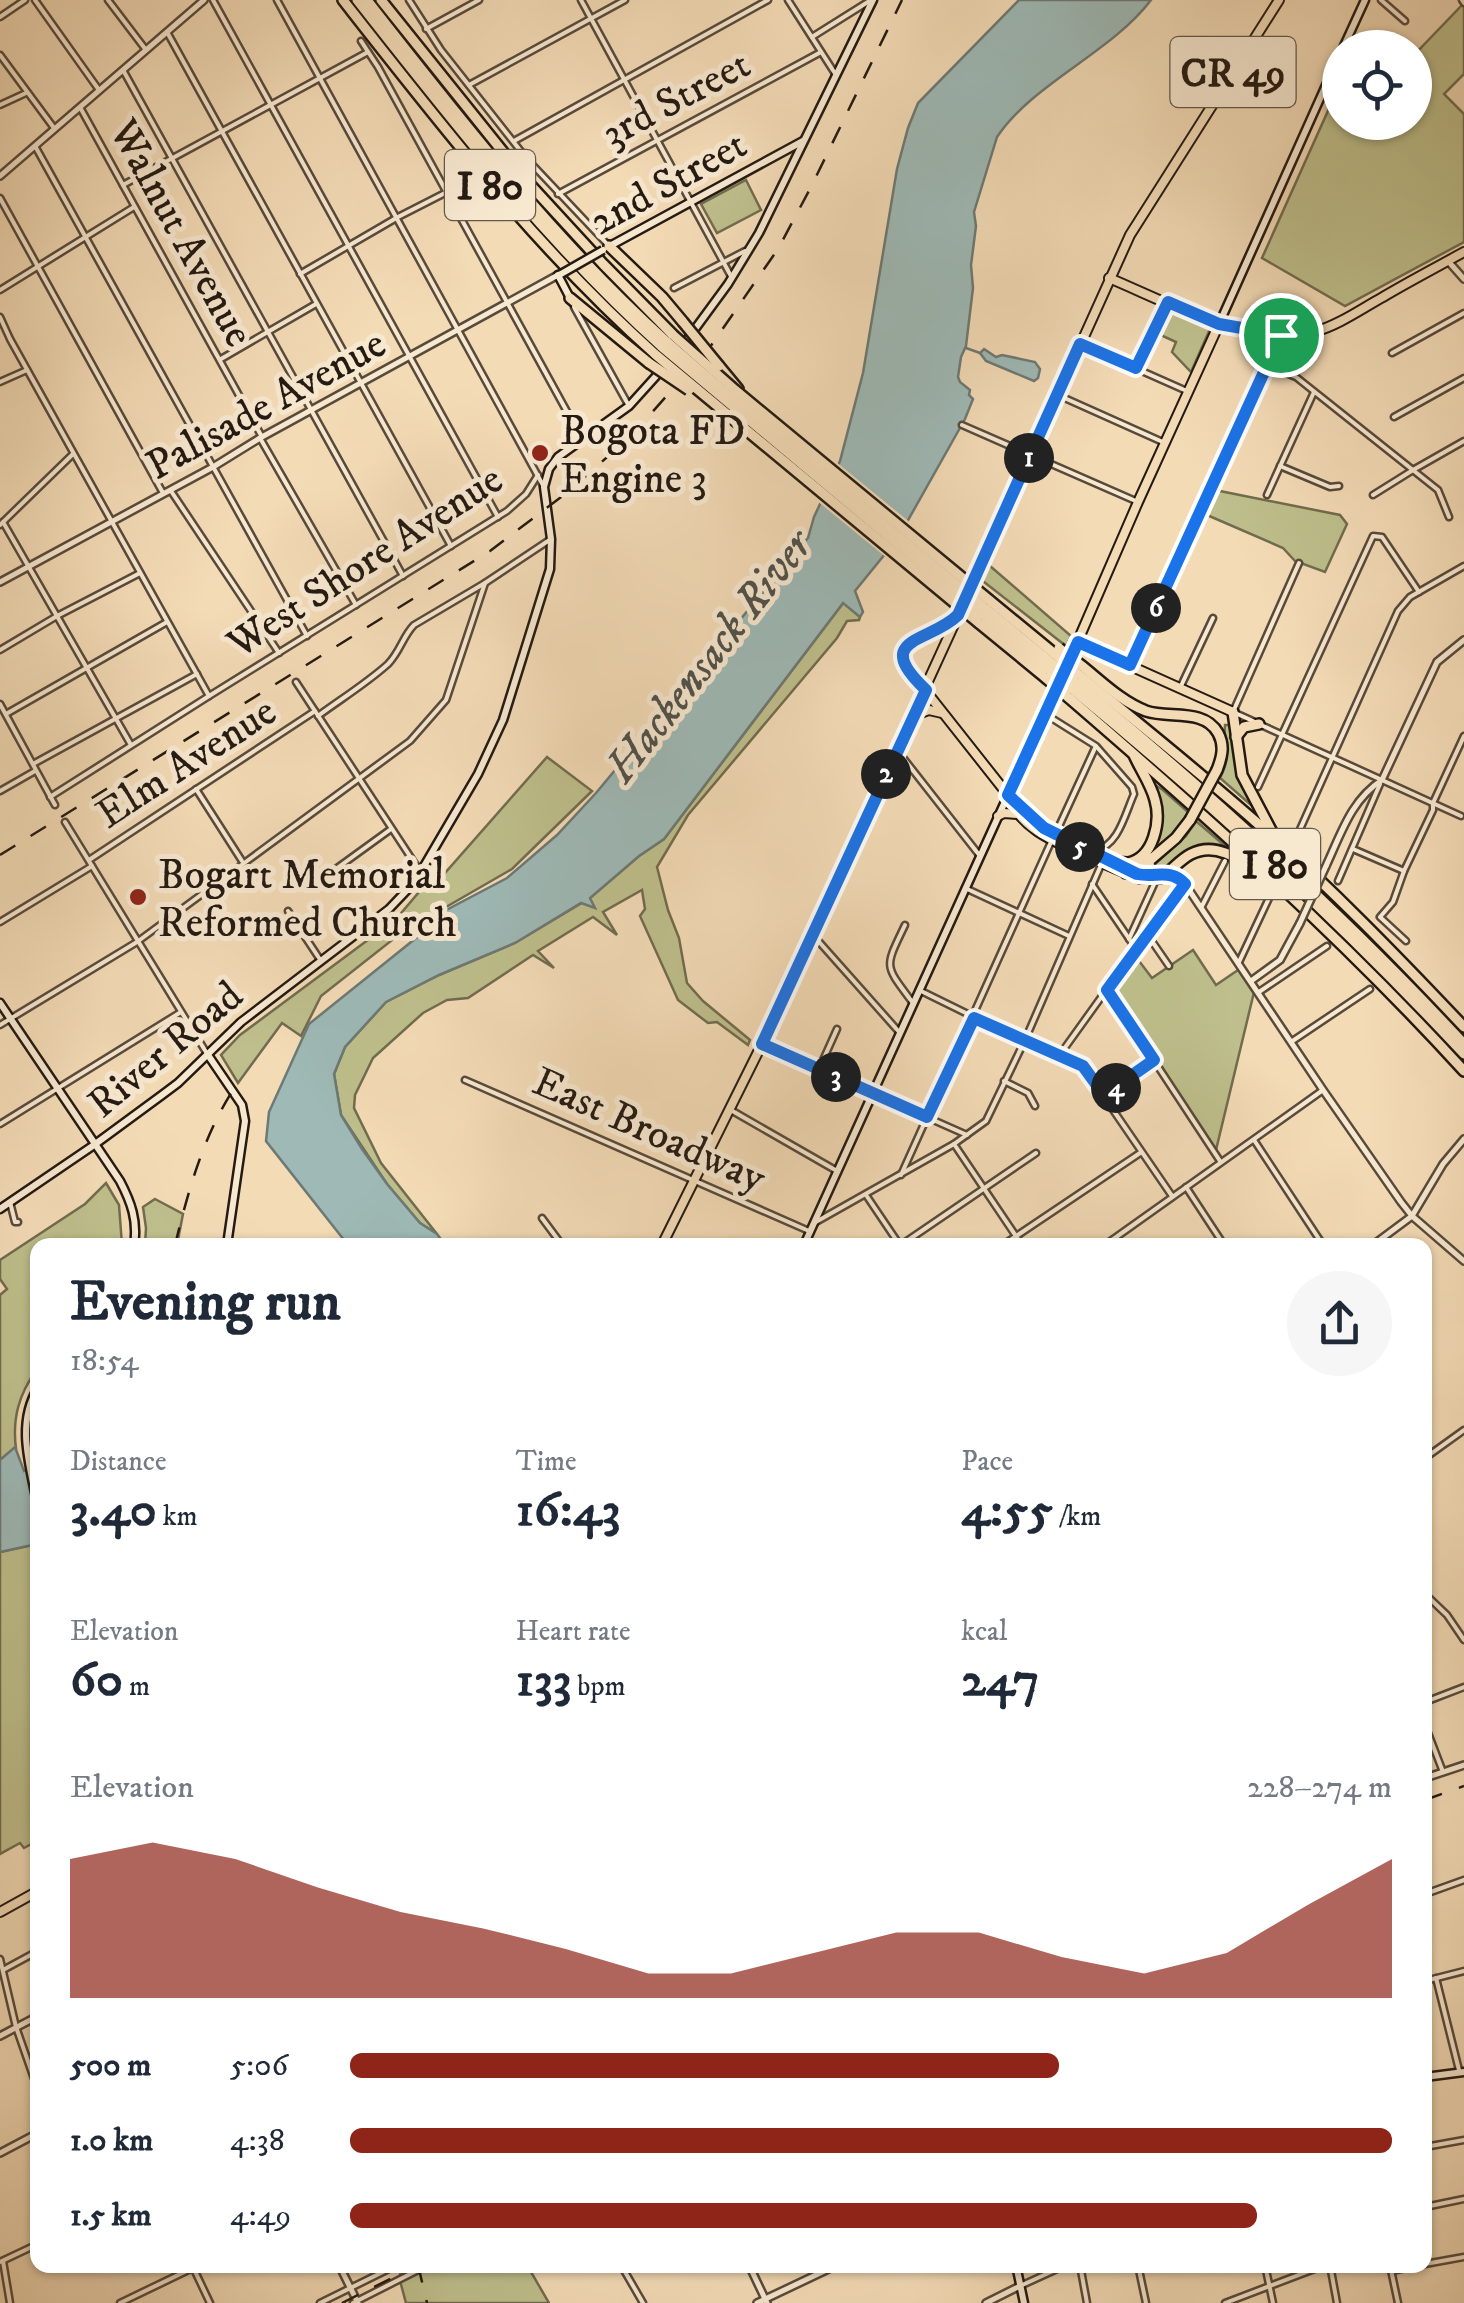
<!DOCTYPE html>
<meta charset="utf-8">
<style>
body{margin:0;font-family:"IM FELL DW Pica",serif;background:#f6f6f7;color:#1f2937;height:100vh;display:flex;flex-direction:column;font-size:38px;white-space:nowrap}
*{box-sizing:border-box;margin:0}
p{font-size:32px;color:#747a83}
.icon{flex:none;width:55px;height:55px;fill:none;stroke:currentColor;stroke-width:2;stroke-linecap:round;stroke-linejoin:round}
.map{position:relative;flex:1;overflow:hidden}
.details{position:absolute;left:30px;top:1238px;width:1402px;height:1035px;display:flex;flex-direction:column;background:#fff;border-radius:20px;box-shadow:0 2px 8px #0004}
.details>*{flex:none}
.controls{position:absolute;left:1322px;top:30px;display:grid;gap:20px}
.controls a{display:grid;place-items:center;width:110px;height:110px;border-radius:50%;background:#fff;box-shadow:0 2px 8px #0004;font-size:50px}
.pin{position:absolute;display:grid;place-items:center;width:85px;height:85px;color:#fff;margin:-42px;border:5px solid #fff;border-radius:50%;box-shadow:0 2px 10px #0007}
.km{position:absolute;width:50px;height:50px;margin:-25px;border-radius:50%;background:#222;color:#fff;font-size:28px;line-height:50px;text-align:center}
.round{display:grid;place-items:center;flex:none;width:105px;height:105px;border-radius:52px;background:#f6f6f7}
.headline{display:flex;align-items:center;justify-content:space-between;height:170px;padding:0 40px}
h1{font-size:55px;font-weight:700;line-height:75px}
.stats{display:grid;grid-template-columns:repeat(3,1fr);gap:15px;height:170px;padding:10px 40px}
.stats div{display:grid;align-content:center}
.stats b{font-size:50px;font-weight:700}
.stats small{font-size:28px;font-weight:400}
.stats p{font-size:28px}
.chart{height:280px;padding:20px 40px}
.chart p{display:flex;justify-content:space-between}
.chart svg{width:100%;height:180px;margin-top:10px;fill:#8f2418;opacity:.7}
ul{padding:0 40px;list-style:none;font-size:32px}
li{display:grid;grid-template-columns:160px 120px 1fr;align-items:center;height:75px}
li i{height:25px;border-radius:12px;background:#8f2418}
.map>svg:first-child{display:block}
</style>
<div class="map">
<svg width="1464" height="2303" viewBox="0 0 1464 2303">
<rect width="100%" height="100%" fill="#f3dbb6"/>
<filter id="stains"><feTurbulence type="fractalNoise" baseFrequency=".002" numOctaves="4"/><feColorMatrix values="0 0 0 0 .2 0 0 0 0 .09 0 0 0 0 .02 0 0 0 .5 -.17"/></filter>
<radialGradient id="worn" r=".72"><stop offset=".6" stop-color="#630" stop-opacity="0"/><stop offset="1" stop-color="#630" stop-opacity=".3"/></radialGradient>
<g fill="#bebf8c" stroke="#716c4f" stroke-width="2.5">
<path d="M1464 3V74L1444 94 1464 114V242L1345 306 1262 258 1340 84V122H1415V54Z"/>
<path d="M746 180 761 210 717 233 701 204Z"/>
<path d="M1168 310 1210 329 1191 372 1172 352 1176 342 1156 333Z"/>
<path d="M1211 487 1220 491 1340 515 1347 524 1325 572 1295 561 1283 548 1200 512Z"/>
<path d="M990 566 1071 636 1066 646 979 578Z"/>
<path d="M844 602 860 617 859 620 847 621 837 638 688 815 657 867 668 910 679 938 687 983 703 1001 750 1040 748 1045 717 1022 708 1023 678 1000 640 916 645 909 642 890 603 912 617 935 593 917 538 951 554 968 533 955 468 998 447 1000 423 1013 373 1058 355 1095 354 1108 381 1163 437 1234 420 1223 387 1184 341 1115 334 1074 345 1047 386 1002 439 975 515 943 590 898 639 856 664 839Z"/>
<path d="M1225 725H1231L1236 767 1251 805 1220 778C1233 752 1223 749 1225 725Z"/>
<path d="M547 757 592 791 512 869 401 933 321 996 301 1036 282 1023 238 1083 221 1055 240 1035 396 919 431 878 437 882Z"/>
<path d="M1150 782 1163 790 1188 812 1176 833 1145 857 1157 837Z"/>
<path d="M1196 821 1231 851C1210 845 1195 842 1178 859 1170 866 1168 870 1157 871L1154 865 1186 836Z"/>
<path d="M1193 950 1216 985 1241 968 1255 988 1216 1150 1108 987 1133 953 1152 978Z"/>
<path d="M106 1183 119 1205 122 1245H38L37 1369C19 1394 12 1418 16 1449L0 1460V1295L7 1289 0 1279V1260L85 1204Z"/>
<path d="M155 1199 183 1214 177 1245H145L146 1228 143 1207Z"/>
<path d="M37 1544V1841L24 1848 20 1843 0 1854V1552Z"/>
<path d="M404 2265H527L549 2303H406L399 2277Z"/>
</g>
<g fill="#9eb9b6" stroke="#6d7974" stroke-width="2.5">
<path d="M1019 0H1151C1112 52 1032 84 997 137L974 212 976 226 971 265 973 288 966 346 961 357 958 377 960 382 970 390 969 395 973 399 965 419 898 538 855 591 863 612 860 617 843 603 664 839 639 856 590 898 595 908 581 903 515 943 439 975 386 1002 345 1047 334 1074 341 1115 362 1149 387 1184 420 1223 437 1234 445 1245H348L266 1141 269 1112 309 1024 421 934 435 916 507 878 557 835 596 793 808 538 814 517 840 461 863 373 897 169 908 128 918 103Z"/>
<path d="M984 349 996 357 1002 355 1035 362 1040 369 1038 378 1034 381 986 361 980 353Z"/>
<path d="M15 1447 24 1471 37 1466V1544L0 1552V1460Z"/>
</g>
<path fill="#f3dbb6" d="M835 461 912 524 888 559 816 500Z"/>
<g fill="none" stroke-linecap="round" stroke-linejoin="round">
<path stroke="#6d7974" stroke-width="2.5" d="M966 348 980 353"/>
<g stroke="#584a3b" stroke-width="9">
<g id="minor">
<path d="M35 0 99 90"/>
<path d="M108 0 146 50"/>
<path d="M213 0 498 517"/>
<path d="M277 0 544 487"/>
<path d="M409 0 441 50 527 159 609 246"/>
<path d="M581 0 732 278"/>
<path d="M788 0 836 75"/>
<path d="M1381 0 1405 21"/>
<path d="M1462 0 1464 3"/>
<path d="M0 17 25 0"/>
<path d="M426 29 479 0"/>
<path d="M167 32 451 546"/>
<path d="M812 37 871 0"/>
<path d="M361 41 378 67 582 439"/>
<path d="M0 55 54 128"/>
<path d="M123 70 403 576"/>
<path d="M469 85 625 0"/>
<path d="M0 105 26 93"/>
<path d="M81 109 262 437"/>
<path d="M514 141 768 0"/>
<path d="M35 146 307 636"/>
<path d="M123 185 368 52"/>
<path d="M558 194 821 52"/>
<path d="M0 198 163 493"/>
<path d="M300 274 398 217 447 192"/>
<path d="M674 288 745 251"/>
<path d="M0 290 134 207"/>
<path d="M574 307 629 406"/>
<path d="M0 317 10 339 209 696 507 511 526 494 538 475"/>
<path d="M1083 345 1189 392"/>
<path d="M1392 353 1464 313"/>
<path d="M221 359 316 304"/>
<path d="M1268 366 1296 377 1438 490 1449 517"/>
<path d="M1136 369 1166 305"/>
<path d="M0 382 27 370"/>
<path d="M1060 396 1165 443"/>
<path d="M1394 417 1464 378"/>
<path d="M962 425 1138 502"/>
<path d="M260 438 356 605"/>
<path d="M1280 466 1330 487 1339 486"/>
<path d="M171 491 279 653"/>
<path d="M1267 495 1314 392"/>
<path d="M1373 495 1413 470 1464 441"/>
<path d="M3 522 131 745"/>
<path d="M0 525 73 454"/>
<path d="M0 650 57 616 140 573"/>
<path d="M1130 665 1280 337"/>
<path d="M296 682 419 870"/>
<path d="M1180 688 1213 618"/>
<path d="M0 704 55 805"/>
<path d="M6 714 167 622"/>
<path d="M1045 714 1096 746 1132 787 1134 794C1125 814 1118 847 1095 850"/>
<path d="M318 716C341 699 367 683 388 664 400 652 403 636 414 625L485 583 551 539"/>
<path d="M1253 721 1233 712 1299 563"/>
<path d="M1261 725 1461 816"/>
<path d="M897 750 980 856"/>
<path d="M33 764 197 674"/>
<path d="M1258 787 1373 536 1382 537 1419 592"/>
<path d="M196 789 242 861"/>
<path d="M0 791 35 771"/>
<path d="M50 797 209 696"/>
<path d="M65 822 206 1052"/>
<path d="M1055 835 1095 748"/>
<path d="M1297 836 1398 611 1410 597 1464 566"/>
<path d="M1353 849 1404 871"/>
<path d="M89 860 315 711"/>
<path d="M322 879 391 829"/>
<path d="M1338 881 1380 784"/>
<path d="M1092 884 1136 949"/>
<path d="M965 888 1069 936"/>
<path d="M1201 908 1225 861"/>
<path d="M288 911 321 961"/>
<path d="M0 922 92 866"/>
<path d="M905 925C884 969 884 964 913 1003"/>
<path d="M1147 934 1169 966"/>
<path d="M813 935 900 1033"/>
<path d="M1129 939 1156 880"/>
<path d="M1406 941 1380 917 1393 902 1404 871 1433 810V803L1464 736"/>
<path d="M1239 962 1270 896"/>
<path d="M1107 989 1220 1161"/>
<path d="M919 990 974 1017 1083 1066 1172 1196"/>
<path d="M1259 992 1327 946"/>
<path d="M0 1025 137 942 410 741 446 700 485 583"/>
<path d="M1291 1042 1370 989"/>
<path d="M762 1044 967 1135"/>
<path d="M1059 1056 1130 957 1184 886"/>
<path d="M819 1069 837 1029"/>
<path d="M465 1080 809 1231"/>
<path d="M1004 1081 1028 1093 1035 1106"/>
<path d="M1105 1095 1154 1061"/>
<path d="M729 1109 837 1171"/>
<path d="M0 1124 181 1012"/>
<path d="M1254 1140 1323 1245"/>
<path d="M954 1144 1022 1245"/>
<path d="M901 1175 1051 842"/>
<path d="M1186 1187 1224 1245"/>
<path d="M866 1195 899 1244"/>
<path d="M10 1202 15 1222H18"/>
<path d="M542 1218 562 1245"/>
<path d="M814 1223 954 1144 986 1121 1025 1040 1101 865"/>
<path d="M901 1245 1036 1153"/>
<path d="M1003 1245 1140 1153"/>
<path d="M1105 1245 1323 1090"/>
<path d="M1425 1458 1464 1430"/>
<path d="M1425 1594 1447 1615 1464 1640"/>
<path d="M1425 1702 1464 1687"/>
<path d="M1425 1725 1443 1772"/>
<path d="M1425 1894 1464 1880"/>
<path d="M0 1959 16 2027 38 2090"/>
<path d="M3 1970 38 1951"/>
<path d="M1436 1978 1459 2070"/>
<path d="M1425 1981 1464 1971"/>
<path d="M1425 2147 1464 2140"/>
<path d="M1425 2207 1464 2199"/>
<path d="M3 2261 10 2303"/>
<path d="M0 2262 38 2244"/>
<path d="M1425 2264 1464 2257"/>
<path d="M192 2265 210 2303"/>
<path d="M621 2265 643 2303"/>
<path d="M1080 2265 1087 2303"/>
<path d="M1138 2265 1146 2303"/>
<path d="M1265 2265 1273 2303"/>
<path d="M1330 2265 1337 2303"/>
<path d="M1390 2265 1398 2303"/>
<path d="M1391 2271 1421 2265"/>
<path d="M1020 2286 1066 2265"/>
<path d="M120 2303 199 2265"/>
<path d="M320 2303 397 2265"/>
<path d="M353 2303 428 2265"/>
<path d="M1225 2303 1325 2265"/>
</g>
</g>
<g stroke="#584a3b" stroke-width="10">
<g id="tertiary">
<path d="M0 176 204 0"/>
<path d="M1448 261 1464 279"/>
<path d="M0 582 213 467 260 438 558 275"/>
<path d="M1326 866C1341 834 1351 800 1382 780L1437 662 1464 640"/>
<path d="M1168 873 1175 875 1185 884 1323 1090 1401 1202 1412 1216 1464 1261"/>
<path d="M1251 981 1280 960 1300 923"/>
<path d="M1373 1245 1412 1216 1443 1164 1464 1139"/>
<path d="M1425 1778 1464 1765"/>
<path d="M0 2036 38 2016"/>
<path d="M0 2153 38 2133"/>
<path d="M339 2265 358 2303"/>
<path d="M749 2265 767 2303"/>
<path d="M757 2303 837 2265"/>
<path d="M986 2303 1020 2286"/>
</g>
</g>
<g stroke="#241a12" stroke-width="11">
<g id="secondary">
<path d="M1343 48 1365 0"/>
<path d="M608 247 803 141"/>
<path d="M561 274 558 275 570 298"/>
<path d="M1219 324 1340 54"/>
<path d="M684 344 728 284 759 233 873 0"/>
<path d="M0 1003 120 1181C131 1202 138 1221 134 1245"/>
<path d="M208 1055 242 1105 245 1121 227 1245"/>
<path d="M0 1209 94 1145 162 1095 178 1083 241 1022 389 909 409 888 420 873 478 774 503 720 550 569 551 539 544 487 549 469 558 457 629 406 676 354"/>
<path d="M804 1245 1008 795"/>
<path d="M38 1388C15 1425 31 1468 38 1508"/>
<path d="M1425 2077 1464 2072"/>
<path d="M1016 2265 1024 2303"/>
</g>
</g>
<g stroke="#241a12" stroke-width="12">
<g id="primary">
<path d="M1109 278C1167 302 1250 349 1314 332 1339 325 1361 309 1383 297 1410 281 1437 267 1464 252"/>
<path d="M970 589 1130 235 1279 0"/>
<path d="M955 618 950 623 912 641 903 657 906 670 925 690 1008 795 1034 821 1055 835 1111 861"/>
<path d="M1077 642 1233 712"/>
<path d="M1070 659 1138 502 1219 324"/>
<path d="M913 716 929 710 942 713"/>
<path d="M1008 795 1058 685"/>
<path d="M1008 795C1020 829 1055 842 1085 855"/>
<path d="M998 816 1004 813 1017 814"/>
<path d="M1102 863 1140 879 1160 878"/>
<path d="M662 1245 762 1044 962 607"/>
<path d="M0 1912 38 1891"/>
</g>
</g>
<g stroke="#241a12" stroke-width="14">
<g id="motorway">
<path d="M343 0C441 125 537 249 656 355"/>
<path d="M357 0C454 123 546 242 662 347"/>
<path d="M367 0C461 120 553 239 667 342"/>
<path d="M381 0 523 177 603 264 673 335"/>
<path d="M609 246 662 297 683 322"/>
<path d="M570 298 649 363"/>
<path d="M719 366 738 389"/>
<path d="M989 600 1056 655"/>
<path d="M985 608 1052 663"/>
<path d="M982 615 1049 670"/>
<path d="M979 623 1046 678"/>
<path d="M1082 666C1102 682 1122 702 1146 711 1169 719 1204 708 1218 733 1225 746 1222 757 1217 770"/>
<path d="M1078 674C1138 723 1198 771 1256 822 1329 886 1397 956 1464 1027"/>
<path d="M1075 682C1212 795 1343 913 1464 1044"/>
<path d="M1072 689C1210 802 1342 923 1464 1054"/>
<path d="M1068 697C1206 816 1341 936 1464 1071"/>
<path d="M1233 712 1242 775 1272 832"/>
<path d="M1236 737 1244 727 1259 724"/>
<path d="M1111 861C1115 862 1124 863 1128 863 1154 858 1161 821 1155 800 1151 784 1140 769 1134 755"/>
<path d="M1126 873 1150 858"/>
<path d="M1157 875 1150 871 1149 861 1176 838 1190 820"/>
<path d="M1160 878C1172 871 1179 860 1191 854 1220 839 1247 866 1270 881"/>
</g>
</g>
<use href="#minor" stroke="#f7e8d0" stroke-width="4"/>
<use href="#tertiary" stroke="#f7e8d0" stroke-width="5"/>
<use href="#secondary" stroke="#f7e8d0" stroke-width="6"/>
<use href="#primary" stroke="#f3dbb6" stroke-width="8"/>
<use href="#motorway" stroke="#f3dbb6" stroke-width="9"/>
<g stroke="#241a12" stroke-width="2.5" stroke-dasharray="18 18" stroke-linecap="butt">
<path d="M0 855 490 551 569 491 632 435 710 347 778 249 811 187 902 0"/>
<path d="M175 1245C189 1188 204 1133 237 1084"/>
<path d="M1425 1800 1464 1786"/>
<path d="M418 2265 427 2303"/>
<path d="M342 2303 418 2265"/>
</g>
<g stroke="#584a3b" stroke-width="10" stroke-linecap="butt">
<path id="tertiary-bridge" d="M1300 923 1326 866"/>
</g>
<g stroke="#241a12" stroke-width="11" stroke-linecap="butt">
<path id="secondary-bridge" d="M561 274 603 250"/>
</g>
<g stroke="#241a12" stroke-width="14" stroke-linecap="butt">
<g id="motorway-bridge">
<path d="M683 322 719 366"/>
<path d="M673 335 735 390 989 600"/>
<path d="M667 342 721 389 985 608"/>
<path d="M662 347 982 615"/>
<path d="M656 355 979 623"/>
<path d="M649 363 689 390"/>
<path d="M1059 648 1082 666"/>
<path d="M1056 655 1078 674"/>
<path d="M1052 663 1075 682"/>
<path d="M1049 670 1072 689"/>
<path d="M1046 678 1068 697"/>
<path d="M1190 820 1217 770"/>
</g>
</g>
<use href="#tertiary-bridge" stroke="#f7e8d0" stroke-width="5"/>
<use href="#secondary-bridge" stroke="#f7e8d0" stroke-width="6"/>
<use href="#motorway-bridge" stroke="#f3dbb6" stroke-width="9"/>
</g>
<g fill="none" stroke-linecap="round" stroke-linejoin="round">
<g stroke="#fff" stroke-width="20">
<path id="route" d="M1168 302 1219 324 1281 335 1130 665 1078 642 1008 795 1044 828 1137 874C1156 878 1171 868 1185 884L1107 990 1154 1060 1104 1095 1083 1066 974 1018 927 1117 762 1044 926 690C870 637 930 643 958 615L1080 344 1136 368Z"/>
</g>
<use href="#route" stroke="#1a73e8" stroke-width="12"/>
</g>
<g fill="#8f2418" stroke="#f7e8d0" stroke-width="4">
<circle cx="540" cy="453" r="10"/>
<circle cx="138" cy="897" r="10"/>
</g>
<g text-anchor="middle" stroke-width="10" stroke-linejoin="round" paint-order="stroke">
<g fill="#f7e8d0" stroke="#63584b" stroke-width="2.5">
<rect x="1170.5" y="37" width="125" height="70" rx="8"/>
<rect x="445" y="150" width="90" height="70" rx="8"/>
<rect x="1230" y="829" width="90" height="70" rx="8"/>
</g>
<g font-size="40" font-weight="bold" fill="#241a12">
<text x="1233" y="86">CR 49</text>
<text x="490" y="199">I 80</text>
<text x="1275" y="878">I 80</text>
</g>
<g font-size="42" fill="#241a12" stroke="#f7e8d0">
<text transform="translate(675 97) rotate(-28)" y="15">3rd Street</text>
<text transform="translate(667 181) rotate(-29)" y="15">2nd Street</text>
<text transform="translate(183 232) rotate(61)" y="15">Walnut Avenue</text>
<text transform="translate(265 403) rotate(-29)" y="15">Palisade Avenue</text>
<text transform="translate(364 560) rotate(-33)" y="15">West Shore Avenue</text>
<text transform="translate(185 761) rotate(-33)" y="15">Elm Avenue</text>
<text transform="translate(164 1048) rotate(-40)" y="15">River Road</text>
<text transform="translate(650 1128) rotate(24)" y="15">East Broadway</text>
</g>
<g font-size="42" fill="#241a12" stroke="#f7e8d0" text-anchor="start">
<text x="560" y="444">Bogota FD<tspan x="560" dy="48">Engine 3</tspan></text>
<text x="158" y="888">Bogart Memorial<tspan x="158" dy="48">Reformed Church</tspan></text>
</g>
<g font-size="45" font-style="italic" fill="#4f524b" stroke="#f7e8d0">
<text transform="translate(707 655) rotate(-52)" y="16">Hackensack River</text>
</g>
</g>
<rect width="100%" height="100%" filter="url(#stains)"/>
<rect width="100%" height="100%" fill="url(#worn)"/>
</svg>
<div class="controls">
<a><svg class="icon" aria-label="locate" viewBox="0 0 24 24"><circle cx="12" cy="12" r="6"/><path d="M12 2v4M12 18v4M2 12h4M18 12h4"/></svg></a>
</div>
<div class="pin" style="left:1281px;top:335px;background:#1e9e55"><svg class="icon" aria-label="arrive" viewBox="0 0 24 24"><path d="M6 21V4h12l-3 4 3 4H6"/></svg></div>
<b class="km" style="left:1029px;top:458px">1</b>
<b class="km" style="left:886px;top:774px">2</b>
<b class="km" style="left:836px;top:1077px">3</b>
<b class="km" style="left:1116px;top:1088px">4</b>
<b class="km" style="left:1080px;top:847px">5</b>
<b class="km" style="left:1156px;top:608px">6</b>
<section class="details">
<div class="headline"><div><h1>Evening run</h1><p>18:54</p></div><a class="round"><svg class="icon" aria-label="share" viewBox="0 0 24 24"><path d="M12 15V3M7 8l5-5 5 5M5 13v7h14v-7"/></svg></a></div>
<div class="stats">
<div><p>Distance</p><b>3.40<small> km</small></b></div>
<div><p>Time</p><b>16:43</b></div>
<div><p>Pace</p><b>4:55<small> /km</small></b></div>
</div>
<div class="stats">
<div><p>Elevation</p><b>60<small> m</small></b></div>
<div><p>Heart rate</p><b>133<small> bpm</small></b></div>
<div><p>kcal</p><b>247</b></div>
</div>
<div class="chart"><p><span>Elevation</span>228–274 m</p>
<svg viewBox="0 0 160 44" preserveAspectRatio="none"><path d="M0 44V10L10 6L20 10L30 17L40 23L50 27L60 32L70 38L80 38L90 33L100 28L110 28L120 34L130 38L140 33L150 21L160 10V44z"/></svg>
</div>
<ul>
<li><b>500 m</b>5:06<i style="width:68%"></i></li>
<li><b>1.0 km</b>4:38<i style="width:100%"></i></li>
<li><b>1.5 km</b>4:49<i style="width:87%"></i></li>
</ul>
</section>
</div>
